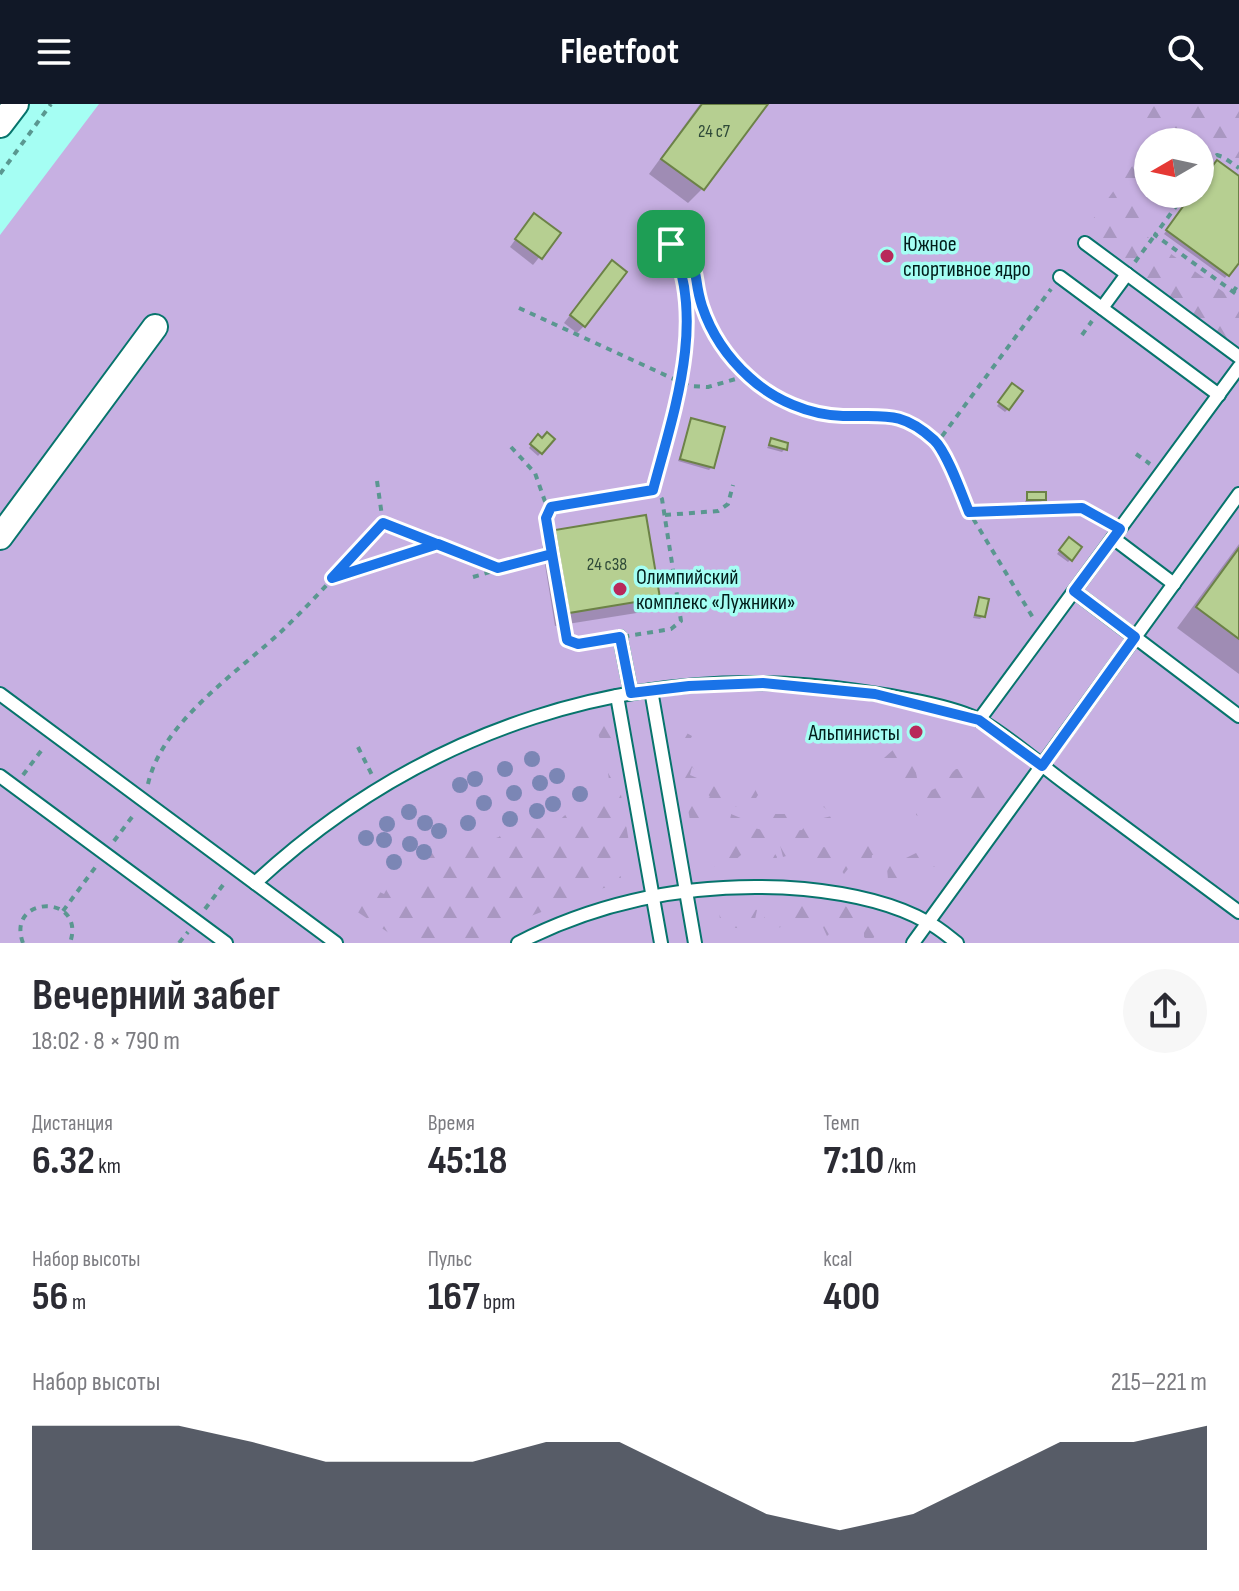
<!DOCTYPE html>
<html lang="ru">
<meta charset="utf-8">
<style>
body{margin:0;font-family:"Sofia Sans Condensed",sans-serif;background:#f7f7f7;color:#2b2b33;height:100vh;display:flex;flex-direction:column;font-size:30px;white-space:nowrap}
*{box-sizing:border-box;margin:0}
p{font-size:26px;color:#7c7c81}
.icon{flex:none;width:44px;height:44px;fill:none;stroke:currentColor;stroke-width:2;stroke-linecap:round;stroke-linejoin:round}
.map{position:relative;height:839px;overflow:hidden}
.panel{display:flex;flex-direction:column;background:#fff;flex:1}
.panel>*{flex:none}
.needle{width:52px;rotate:261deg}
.fabs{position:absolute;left:1134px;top:24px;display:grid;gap:16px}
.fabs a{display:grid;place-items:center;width:80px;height:80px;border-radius:50%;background:#fff;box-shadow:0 2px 6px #0004;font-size:40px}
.pin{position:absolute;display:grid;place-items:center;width:68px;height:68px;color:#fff;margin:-34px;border-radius:16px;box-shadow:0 4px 12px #0006}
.round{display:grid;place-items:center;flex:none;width:84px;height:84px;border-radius:42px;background:#f7f7f7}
.headline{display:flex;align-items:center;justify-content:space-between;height:136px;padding:0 32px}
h1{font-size:44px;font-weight:700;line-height:60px}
.figures{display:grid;grid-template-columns:repeat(3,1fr);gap:12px;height:136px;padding:8px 32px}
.figures div{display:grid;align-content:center}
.figures b{font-size:40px;font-weight:700}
.figures small{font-size:22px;font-weight:400}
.figures p{font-size:22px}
.chart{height:224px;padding:16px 32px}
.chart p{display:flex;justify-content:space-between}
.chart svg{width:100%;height:144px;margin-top:8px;fill:#111827;opacity:.7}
header{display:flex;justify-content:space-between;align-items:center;height:104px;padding:0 32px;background:#111827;color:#fff;font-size:36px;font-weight:700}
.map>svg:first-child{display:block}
</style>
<header><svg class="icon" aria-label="menu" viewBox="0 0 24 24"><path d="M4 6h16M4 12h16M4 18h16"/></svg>Fleetfoot<svg class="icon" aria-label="search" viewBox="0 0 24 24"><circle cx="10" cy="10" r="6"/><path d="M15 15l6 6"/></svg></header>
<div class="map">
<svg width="1239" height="839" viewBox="0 0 1239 839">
<defs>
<pattern id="forest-firs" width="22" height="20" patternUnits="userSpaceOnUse" patternTransform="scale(2)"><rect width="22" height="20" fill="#c7b0e2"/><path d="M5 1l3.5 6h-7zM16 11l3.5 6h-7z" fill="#a997c1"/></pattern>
</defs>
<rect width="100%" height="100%" fill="#a5fef3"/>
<path fill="#c7b0e2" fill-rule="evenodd" d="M99 0H1239V839H0V131ZM1148 38H1200V90H1148Z"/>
<g fill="url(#forest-firs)">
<path d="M1155 0H1239V57L1212 38 1200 54V38H1150L1152 34 1137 24Z"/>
<path d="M1148 40V90H1174L1145 131 1233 195 1239 188V246L1082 130Z"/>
<path d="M608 614 631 750 628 754 621 753 615 746 613 753 602 756 599 765 616 767 621 773 618 781C605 784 592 786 580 790 554 798 530 822 502 812L497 822 481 814 478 820 489 828 476 839H404L353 805 349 797 367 782 384 790 390 779 402 777 417 786 420 775 411 770 410 760 444 743H469L499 733 507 721 525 716 545 729 553 728C562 711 566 709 583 701L587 706 594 705 596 683H604L609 676 607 661 599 654 600 635 595 622 601 616Z"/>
<path d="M683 627 692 632 687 642 692 654 697 650H706L708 658 705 664 695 666 692 663 690 671 697 674 702 698 710 693 705 686 713 682 727 685 736 684 740 688 745 680 753 681 758 691 753 699 746 700 739 694 738 702 728 705 723 717 702 711 697 718 704 725V732L716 741 730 738 734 724 730 716 731 710 743 715 741 722 743 727 754 724 776 729 802 726 804 723 812 721 818 730 822 725 819 715 832 712 836 714 838 722 832 726 830 734 817 738 802 751 792 750 783 753 779 737 773 732 767 737 777 753 774 762 757 760 750 743 732 759 730 764 722 767 711 760 708 751H703L694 739 682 671 678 664 679 639 675 635V630Z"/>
<path d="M893 646H909L917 649 915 663 917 674 908 678 900 674 894 680 885 677 887 670 884 654Z"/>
<path d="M956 665C972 665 983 669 991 683L985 697H971L951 691 941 706 924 714 916 711 920 692 936 684Z"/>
<path d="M825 685 831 688 830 697 835 700V706L828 707 824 703 814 706 810 701 811 695 819 699 823 695 821 688Z"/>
<path d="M767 705 771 710H795V706L799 705 804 707 805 714 802 717 792 716 789 719 779 716 768 718 765 722 757 715 761 713V708Z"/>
<path d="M873 734 896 739 895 754 902 756 920 747 926 749 935 744 945 750 946 756 942 763H930L925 758 919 772 896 781 888 776 887 764 878 750 872 751 871 761 860 771 851 761 844 770 833 756 819 762 805 758 822 743 865 746 867 736Z"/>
<path d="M807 796 822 799 823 806 832 805 841 798 853 808H864L871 812 875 832 870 838 864 833V826L860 827 855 835 848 833 845 821 836 823 827 832 822 821V814L818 811 814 819 811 817 800 823 790 817C781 826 774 825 763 819L765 811C781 809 791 802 807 796Z"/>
<path d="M731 799 757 806 754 820C741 827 731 825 720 816L719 805Z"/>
</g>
<g fill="#0003">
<path d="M700 0H765L702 85 688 99 649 70Z"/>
<path d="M1239 74V156L1225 174 1164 130 1193 90H1200V81Z"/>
<path d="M527 119 558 130 533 161 510 143Z"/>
<path d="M605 165 584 222 577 229 564 219Z"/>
<path d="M1010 285 1008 305 1005 308 997 302Z"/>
<path d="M692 316 712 363 709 366 678 357Z"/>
<path d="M538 333 542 336 553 335 538 352 529 344Z"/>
<path d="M771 337 785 345 782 348 767 344Z"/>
<path d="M1028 390 1044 395 1041 398H1025Z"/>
<path d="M556 427 657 493 643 508 555 522 542 442Z"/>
<path d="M1066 438 1071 455 1068 458 1057 450Z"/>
<path d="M1239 440V570L1177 524Z"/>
<path d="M979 495 983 512 980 515 973 514Z"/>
</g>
<g fill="#b6cf91" stroke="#6c8247" stroke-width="2">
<path d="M702 0H768L704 86 661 55Z"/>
<path d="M1217 56 1239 72V159L1229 172 1166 126 1192 90H1200V79Z"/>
<path d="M534 109 561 129 542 155 515 135Z"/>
<path d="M612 156 627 168 585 223 570 211Z"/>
<path d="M1012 279 1023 287 1009 306 998 298Z"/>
<path d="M691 314 725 323 714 364 680 355Z"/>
<path d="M547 328 555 335 542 350 530 340 538 330 542 334Z"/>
<path d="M771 334 788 339 787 346 769 341Z"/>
<rect x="1027" y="388" width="19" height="8"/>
<path d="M646 411 660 494 569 509 555 426Z"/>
<path d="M1069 433 1082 443 1072 457 1059 446Z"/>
<path d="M1239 444V535L1196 503Z"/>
<path d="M979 493 989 495 985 513 975 511Z"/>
</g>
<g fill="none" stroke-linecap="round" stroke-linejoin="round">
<g stroke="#07746c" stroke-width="16">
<g id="service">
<path d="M1085 139 1239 253"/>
<path d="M1060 173 1219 291"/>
<path d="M1102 204 1127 170"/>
<path d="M1113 434 1174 480"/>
<path d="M1074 487 1239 612"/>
<path d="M620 533 631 589"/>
<path d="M651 586 695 839"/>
<path d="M0 590 336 839"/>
<path d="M617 592 661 839"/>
<path d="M979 616 1239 263"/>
<path d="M0 672 226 839"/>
<path d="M255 779C420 626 634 554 857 587 888 591 955 602 981 617 1012 635 1040 661 1069 682 1125 724 1182 766 1239 808"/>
<path d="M518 839C608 793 704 777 804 785 845 789 890 797 927 818 938 823 948 832 957 839"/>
<path d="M913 839 1239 390"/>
</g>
</g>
<g stroke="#07746c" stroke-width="28">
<g id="minor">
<path d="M0 21 16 0"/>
<path d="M0 433 155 223"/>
</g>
</g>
<g stroke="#5a9790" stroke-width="4" stroke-dasharray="6 6" stroke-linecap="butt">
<path d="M1200 69 1210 55 1217 51 1223 53 1239 64"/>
<path d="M0 70 51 0"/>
<path d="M1185 90 1155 131 1239 192"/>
<path d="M671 140C705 165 691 168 702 203 712 234 733 263 760 282 783 299 812 309 840 311 885 315 900 305 937 339L1051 185"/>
<path d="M1135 158 1155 131"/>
<path d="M1233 188 1239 179"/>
<path d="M519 204 689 282 708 283 746 272"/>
<path d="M1082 231 1092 217"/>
<path d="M937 339 974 416 1035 517"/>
<path d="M511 343 535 369 548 406"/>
<path d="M1136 350 1150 360"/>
<path d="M377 377 383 419"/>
<path d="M653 386 658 388 662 395 681 517 671 525 578 540 571 539 565 531 546 414 548 406 556 402Z"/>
<path d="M653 386C672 315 707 213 672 143"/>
<path d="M969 408 1076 403 1089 406 1107 417"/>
<path d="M665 411 718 407 728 400 733 381"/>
<path d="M383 419 498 464"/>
<path d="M473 473 551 450"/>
<path d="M335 474 437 441"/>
<path d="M358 643 372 671"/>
<path d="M23 671 44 643"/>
<path d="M148 680C162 617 240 567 285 524 319 491 350 455 383 419"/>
<path d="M114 737 135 709"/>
<path d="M205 805 226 777"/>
<path d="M63 807 97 761"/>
<path d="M23 839C5 791 87 789 70 839"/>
<path d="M179 839 188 828"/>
</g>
<use href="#service" stroke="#fff" stroke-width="12"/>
<use href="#minor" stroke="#fff" stroke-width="24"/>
</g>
<g fill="#7b86b5">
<circle cx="532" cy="655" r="8"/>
<circle cx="505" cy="665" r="8"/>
<circle cx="557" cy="672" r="8"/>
<circle cx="475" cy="675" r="8"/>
<circle cx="540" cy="679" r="8"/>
<circle cx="460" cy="681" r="8"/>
<circle cx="514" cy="689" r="8"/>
<circle cx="580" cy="690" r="8"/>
<circle cx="484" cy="699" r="8"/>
<circle cx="553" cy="700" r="8"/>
<circle cx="537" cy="707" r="8"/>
<circle cx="409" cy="708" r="8"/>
<circle cx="510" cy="715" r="8"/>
<circle cx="425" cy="719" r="8"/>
<circle cx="468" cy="719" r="8"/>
<circle cx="387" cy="720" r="8"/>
<circle cx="439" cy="727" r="8"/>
<circle cx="366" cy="734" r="8"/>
<circle cx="384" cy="736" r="8"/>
<circle cx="410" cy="740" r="8"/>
<circle cx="424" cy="748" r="8"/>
<circle cx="394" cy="758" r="8"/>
</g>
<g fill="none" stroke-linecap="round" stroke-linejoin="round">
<g stroke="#fff" stroke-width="16">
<path id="route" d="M671 140C707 216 673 310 653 386L551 403 546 414 552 450 498 464 438 440 332 474 383 419 498 464 552 450 567 536 578 540 620 533 631 589 689 582 763 579 875 590 979 616 1042 662 1135 533 1074 487 1120 425 1082 404 969 408C962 391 947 348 934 336 901 306 884 313 843 312 809 311 774 296 749 273 728 254 711 229 702 202 691 168 704 164 671 140"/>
</g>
<use href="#route" stroke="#1a73e8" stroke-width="10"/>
</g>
<g fill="#b8295a" stroke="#a5fef3" stroke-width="3">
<circle cx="887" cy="152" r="8"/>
<circle cx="620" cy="485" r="8"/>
<circle cx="916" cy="628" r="8"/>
</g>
<g text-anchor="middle" stroke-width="7" stroke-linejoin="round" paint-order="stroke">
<g font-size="18" fill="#2f4a38">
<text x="714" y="33">24 с7</text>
<text x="607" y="466">24 с38</text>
</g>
<g font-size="22" fill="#021e1b" stroke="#a5fef3" text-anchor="start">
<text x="903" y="147">Южное<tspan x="903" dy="25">спортивное ядро</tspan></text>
<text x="636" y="480">Олимпийский<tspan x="636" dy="25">комплекс «Лужники»</tspan></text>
<text x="900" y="636" text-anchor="end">Альпинисты</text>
</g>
</g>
</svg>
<div class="fabs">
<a><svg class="needle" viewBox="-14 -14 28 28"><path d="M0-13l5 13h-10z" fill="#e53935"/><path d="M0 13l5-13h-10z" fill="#7c7c81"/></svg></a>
</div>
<div class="pin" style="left:671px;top:140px;background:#1e9e55"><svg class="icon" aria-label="arrive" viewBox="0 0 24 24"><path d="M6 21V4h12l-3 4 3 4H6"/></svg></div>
</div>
<section class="panel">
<div class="headline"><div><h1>Вечерний забег</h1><p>18:02 · 8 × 790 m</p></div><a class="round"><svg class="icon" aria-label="share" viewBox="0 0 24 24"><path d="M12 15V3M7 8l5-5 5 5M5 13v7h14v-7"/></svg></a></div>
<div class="figures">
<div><p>Дистанция</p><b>6.32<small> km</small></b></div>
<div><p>Время</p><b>45:18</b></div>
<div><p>Темп</p><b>7:10<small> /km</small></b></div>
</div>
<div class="figures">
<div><p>Набор высоты</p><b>56<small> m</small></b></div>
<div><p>Пульс</p><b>167<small> bpm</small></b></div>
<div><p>kcal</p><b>400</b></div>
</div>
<div class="chart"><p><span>Набор высоты</span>215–221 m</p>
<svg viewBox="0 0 160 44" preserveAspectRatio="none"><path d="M0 44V6L10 6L20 6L30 11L40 17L50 17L60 17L70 11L80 11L90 22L100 33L110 38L120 33L130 22L140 11L150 11L160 6V44z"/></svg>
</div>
</section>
